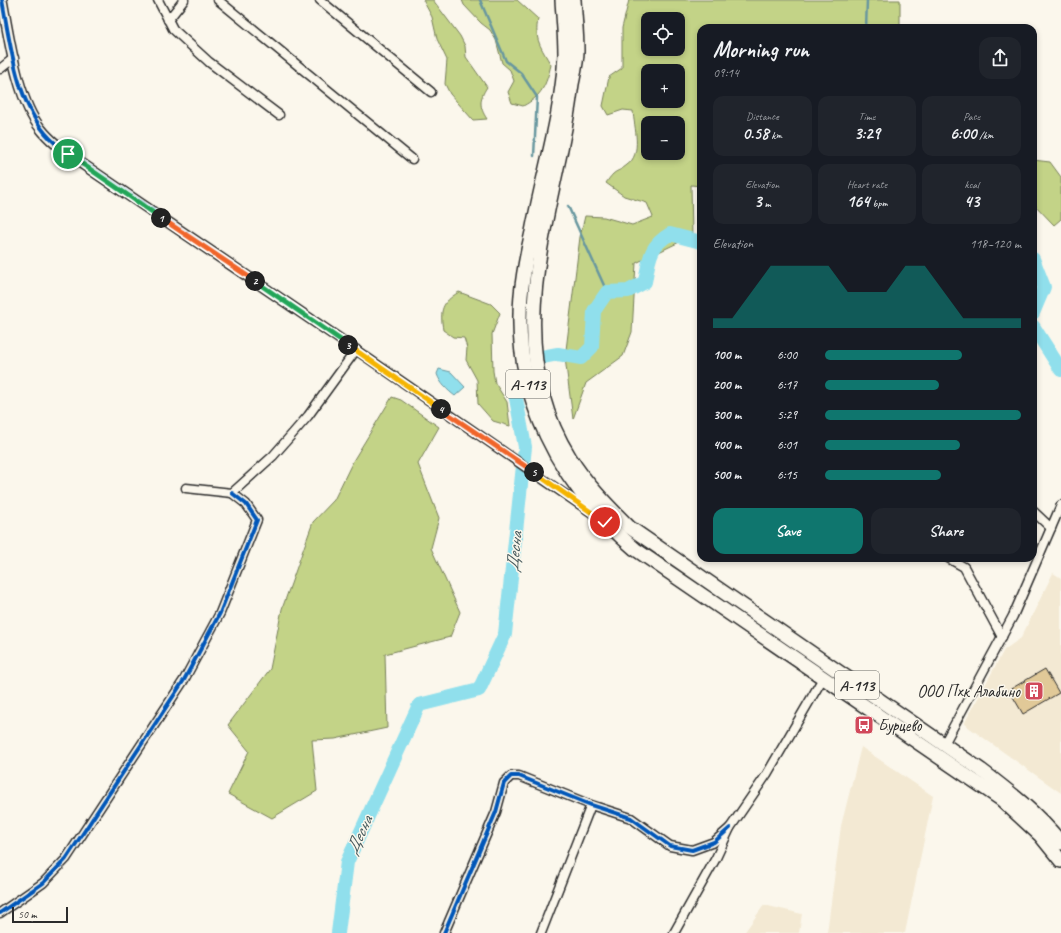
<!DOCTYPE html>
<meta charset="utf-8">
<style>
body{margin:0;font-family:Caveat,sans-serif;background:#20242c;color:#f1f3f6;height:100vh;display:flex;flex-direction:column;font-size:15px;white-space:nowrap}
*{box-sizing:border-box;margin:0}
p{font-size:13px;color:#9ea1a6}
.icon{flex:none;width:22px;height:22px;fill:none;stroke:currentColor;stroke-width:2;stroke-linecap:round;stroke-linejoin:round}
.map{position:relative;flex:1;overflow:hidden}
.panel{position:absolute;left:697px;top:24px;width:340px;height:538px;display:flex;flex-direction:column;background:#171b24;border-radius:12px;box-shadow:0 2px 6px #0003}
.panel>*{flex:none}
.fabs{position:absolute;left:641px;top:12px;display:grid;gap:8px}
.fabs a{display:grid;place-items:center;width:44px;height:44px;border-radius:8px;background:#171b24;box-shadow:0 2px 6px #0003;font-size:20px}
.scale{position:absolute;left:12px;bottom:10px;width:56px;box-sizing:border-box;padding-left:4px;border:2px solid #2b2b2b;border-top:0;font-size:11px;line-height:14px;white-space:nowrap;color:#2b2b2b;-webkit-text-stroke:3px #fbf7ec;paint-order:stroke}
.pin{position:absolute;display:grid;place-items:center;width:34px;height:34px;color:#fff;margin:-17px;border:2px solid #fff;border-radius:50%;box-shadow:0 1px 4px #0007}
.km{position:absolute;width:20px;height:20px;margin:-10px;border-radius:50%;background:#222;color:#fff;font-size:11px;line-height:20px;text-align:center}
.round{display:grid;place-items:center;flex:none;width:42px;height:42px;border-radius:12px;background:#20242c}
.overview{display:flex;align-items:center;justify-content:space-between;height:68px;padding:0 16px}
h1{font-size:22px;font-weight:700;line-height:30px}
.metrics{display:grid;grid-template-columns:repeat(3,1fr);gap:6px;height:68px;padding:4px 16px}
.metrics div{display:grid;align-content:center;border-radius:10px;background:#20242c;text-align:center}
.metrics b{font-size:17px;font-weight:700}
.metrics small{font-size:11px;font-weight:400}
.metrics p{font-size:11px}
.chart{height:112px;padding:8px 16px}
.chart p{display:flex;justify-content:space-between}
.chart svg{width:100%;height:72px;margin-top:4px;fill:#0f766e;opacity:.7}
.action{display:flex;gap:8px;margin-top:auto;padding:8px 16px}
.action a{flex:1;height:46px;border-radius:12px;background:#0f766e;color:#fff;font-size:16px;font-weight:700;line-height:46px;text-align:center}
.action a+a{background:#20242c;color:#f1f3f6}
ul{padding:0 16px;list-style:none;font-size:13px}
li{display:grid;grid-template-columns:64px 48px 1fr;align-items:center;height:30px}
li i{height:10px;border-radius:5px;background:#0f766e}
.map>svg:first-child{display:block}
</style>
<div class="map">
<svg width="1061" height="933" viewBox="0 0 1061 933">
<rect width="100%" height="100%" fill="#fbf7ec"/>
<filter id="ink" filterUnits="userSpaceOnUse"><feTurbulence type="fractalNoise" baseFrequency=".025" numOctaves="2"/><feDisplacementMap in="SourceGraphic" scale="8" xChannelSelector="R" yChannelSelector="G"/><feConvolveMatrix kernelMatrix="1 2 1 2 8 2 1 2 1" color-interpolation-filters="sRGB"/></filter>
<g filter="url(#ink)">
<g fill="#f3e9d3">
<path d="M1053 573 1061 578V793L964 724 1004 650 1021 638Z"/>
<path d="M861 747 933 796 905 933H827L841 826Z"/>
<path d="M764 905 802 914 799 933H744Z"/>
</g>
<g fill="#c3d387" stroke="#777f59" fill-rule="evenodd">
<path d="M423 0H433L460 36 465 46 466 57 487 87C479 99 479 107 487 119L473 120 450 94 445 84 447 60 437 39 432 17Z"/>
<path d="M462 0H517L538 19C534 40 541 47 551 65 546 85 542 96 523 106L512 103 508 92 514 81 510 70 502 63 496 40 490 30 481 23 464 5Z"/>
<path d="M629 0H900V28H701V186L691 185 692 236 636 263 632 332 623 356 586 383 573 419 565 358 580 237 585 216 604 217 632 225 653 217 647 203 624 196 606 183C616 168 616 174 627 165 643 154 634 127 633 111L623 110 608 115 603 106 609 77 622 68V28ZM648 19H678V49H648ZM648 71H678V101H648ZM648 123H678V153H648Z"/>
<path d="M1033 160 1050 162 1061 177V219L1054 225 1033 203Z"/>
<path d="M459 292 491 304 500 313 492 334 493 371 495 383 507 402 510 426 493 421 478 404 477 380 466 360 467 348 464 338 453 337 443 330C440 310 441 303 459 292Z"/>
<path d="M392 397 401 400 439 427 418 464 439 518 431 548 460 612 450 637 385 654 387 728 335 739 312 740 317 791 272 818 228 794 249 751 228 725 270 669 282 609 313 522 334 500 353 461Z"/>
</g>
<path fill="#90dfec" stroke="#68979f" d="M439 369 451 372 465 387 455 396C447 390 440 383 437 374Z"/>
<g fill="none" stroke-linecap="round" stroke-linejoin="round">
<g stroke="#68979f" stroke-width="2.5">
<path d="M480 0 506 61 521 73 537 97 534 156"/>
<path d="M866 28 867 0"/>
<path d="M568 206 607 292"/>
</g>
<g stroke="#90dfec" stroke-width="14">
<path d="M1033 259 1044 287 1033 313"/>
<path d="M1033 326 1061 370"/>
<path d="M338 933 347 862 419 705 479 690 505 634 525 447 515 393 522 377 542 357 558 354 581 358 592 347 594 311 607 292 628 291 645 282C649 260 649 246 670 234L701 242"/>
</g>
</g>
<path fill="#e1c998" stroke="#2b2b2b" d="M1045 669 1059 693 1023 714 1009 690Z"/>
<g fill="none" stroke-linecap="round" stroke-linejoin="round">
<g stroke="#2b2b2b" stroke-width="11">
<g id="minor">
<path d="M158 0 173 29 209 62 279 115"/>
<path d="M218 0 412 159"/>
<path d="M320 0 431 92"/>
<path d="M168 20 184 0"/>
<path d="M0 69 14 58"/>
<path d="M186 488 232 493 273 456 308 416 356 350 595 515"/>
<path d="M1033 511 1051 528"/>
<path d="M948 558 964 567 1002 637"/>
<path d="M944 744 1013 616 1061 505"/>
<path d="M0 913 43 883 66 859 184 680 220 613 257 520 246 504 232 493"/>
<path d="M444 933 496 812 504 783 511 776H519L591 805 631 818 670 846 692 850 714 842 730 828"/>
<path d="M541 933 591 805"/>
<path d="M674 933 716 858 730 828 767 774 823 678"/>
</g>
</g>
<g stroke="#2b2b2b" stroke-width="12">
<path id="tertiary" d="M2 0C9 37 17 100 41 129 51 142 65 152 78 161L356 350"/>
</g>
<g stroke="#2b2b2b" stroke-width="16">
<g id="trunk">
<path d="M562 0C563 18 565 36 565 54 562 115 543 173 532 232 527 253 523 274 521 295 512 395 560 486 635 549L1002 800 1040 835 1061 861"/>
<path d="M574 0C575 17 577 34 577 51 577 62 574 74 572 84 568 115 562 146 555 177 534 273 514 369 570 458 586 484 608 506 629 527L981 770C1010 792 1038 814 1061 843"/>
</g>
</g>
<use href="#minor" stroke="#fbf7ec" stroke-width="8"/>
<use href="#tertiary" stroke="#fbf7ec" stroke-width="9"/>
<use href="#trunk" stroke="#fbf7ec" stroke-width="13"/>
<g stroke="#fbf7ec" stroke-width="6">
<g id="cycleway">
<path d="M2 0C11 48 17 111 56 144L605 522"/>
<path d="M0 913 43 883 66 859 184 680 220 613 257 520 246 504 232 493"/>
<path d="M444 933 496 812 504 783 511 776H519L591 805 631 818 670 846 692 850 714 842 730 828"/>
</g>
</g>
<use href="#cycleway" stroke="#0057b8" stroke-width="4"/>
</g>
</g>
<g fill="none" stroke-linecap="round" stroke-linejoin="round" filter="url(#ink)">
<g stroke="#fff" stroke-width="8">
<path id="split-1" d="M68 154 161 218"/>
</g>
<g stroke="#fff" stroke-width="8">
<path id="split-2" d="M161 218 255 281"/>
</g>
<g stroke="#fff" stroke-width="8">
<path id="split-3" d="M255 281 348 345"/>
</g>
<g stroke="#fff" stroke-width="8">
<path id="split-4" d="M348 345 441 409"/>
</g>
<g stroke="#fff" stroke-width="8">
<path id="split-5" d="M441 409 534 472"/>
</g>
<g stroke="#fff" stroke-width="8">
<path id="split-6" d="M534 472 605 522"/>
</g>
<use href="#split-1" stroke="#22a559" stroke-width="5"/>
<use href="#split-2" stroke="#f0652b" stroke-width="5"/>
<use href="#split-3" stroke="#22a559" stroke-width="5"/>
<use href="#split-4" stroke="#f5b400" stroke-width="5"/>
<use href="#split-5" stroke="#f0652b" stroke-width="5"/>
<use href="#split-6" stroke="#f5b400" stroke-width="5"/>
</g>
<defs>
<g id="building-square" transform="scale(1)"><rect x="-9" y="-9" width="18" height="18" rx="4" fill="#d1495b" stroke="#fbf7ec"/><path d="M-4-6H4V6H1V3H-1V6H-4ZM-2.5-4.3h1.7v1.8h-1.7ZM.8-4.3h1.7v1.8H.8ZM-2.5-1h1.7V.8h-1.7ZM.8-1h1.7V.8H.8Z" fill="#fff"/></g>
<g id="bus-square" transform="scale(1)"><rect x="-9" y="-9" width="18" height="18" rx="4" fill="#d1495b" stroke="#fbf7ec"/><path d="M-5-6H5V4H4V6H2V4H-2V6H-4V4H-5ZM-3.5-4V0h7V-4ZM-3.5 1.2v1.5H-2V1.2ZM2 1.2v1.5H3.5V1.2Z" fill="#fff"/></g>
</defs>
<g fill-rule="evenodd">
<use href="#building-square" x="1034" y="691"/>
<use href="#bus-square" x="864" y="725"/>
</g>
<g text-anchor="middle" stroke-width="3" stroke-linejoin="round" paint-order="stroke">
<g fill="#fbf7ec" stroke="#696865" stroke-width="1">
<rect x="506" y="370" width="44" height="28" rx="3"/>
<rect x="835" y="671" width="44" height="28" rx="3"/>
</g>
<g font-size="16" font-weight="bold" fill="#2b2b2b">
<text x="528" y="390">А-113</text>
<text x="857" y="691">А-113</text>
</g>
<g font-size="17" fill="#2b2b2b" stroke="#fbf7ec" text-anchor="end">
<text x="1020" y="697">ООО Пхк Алабино</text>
<text x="878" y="731" text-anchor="start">Бурцево</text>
</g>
<g font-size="18" font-style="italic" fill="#44585b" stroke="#fbf7ec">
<text transform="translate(514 552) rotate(-84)" y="6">Десна</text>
<text transform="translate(359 835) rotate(-65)" y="6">Десна</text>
</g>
</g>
</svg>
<div class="fabs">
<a><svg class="icon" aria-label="locate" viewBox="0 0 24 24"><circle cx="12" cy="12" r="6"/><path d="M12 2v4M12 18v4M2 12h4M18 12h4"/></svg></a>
<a>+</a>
<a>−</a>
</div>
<div class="scale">50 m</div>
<div class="pin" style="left:68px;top:154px;background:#1e9e55"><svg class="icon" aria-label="arrive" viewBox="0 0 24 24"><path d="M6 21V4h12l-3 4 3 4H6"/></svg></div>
<div class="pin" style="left:605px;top:522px;background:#d93025"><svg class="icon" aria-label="check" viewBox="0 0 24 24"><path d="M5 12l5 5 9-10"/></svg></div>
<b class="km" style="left:161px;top:218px">1</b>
<b class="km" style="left:255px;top:281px">2</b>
<b class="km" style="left:348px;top:345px">3</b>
<b class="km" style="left:441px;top:409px">4</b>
<b class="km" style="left:534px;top:472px">5</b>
<section class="panel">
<div class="overview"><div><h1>Morning run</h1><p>09:14</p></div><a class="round"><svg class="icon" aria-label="share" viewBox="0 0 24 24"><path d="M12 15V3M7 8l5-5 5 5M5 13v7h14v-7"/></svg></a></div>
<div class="metrics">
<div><p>Distance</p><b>0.58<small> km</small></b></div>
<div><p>Time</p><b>3:29</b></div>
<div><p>Pace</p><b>6:00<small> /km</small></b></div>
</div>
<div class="metrics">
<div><p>Elevation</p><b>3<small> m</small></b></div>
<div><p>Heart rate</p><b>164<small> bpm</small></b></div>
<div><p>kcal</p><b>43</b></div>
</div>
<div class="chart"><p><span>Elevation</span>118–120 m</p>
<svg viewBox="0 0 160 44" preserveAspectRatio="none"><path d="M0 44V38L10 38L20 22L30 6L40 6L50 6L60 6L70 22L80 22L90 22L100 6L110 6L120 22L130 38L140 38L150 38L160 38V44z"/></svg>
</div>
<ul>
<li><b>100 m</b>6:00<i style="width:70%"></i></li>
<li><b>200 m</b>6:17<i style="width:58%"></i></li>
<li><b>300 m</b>5:29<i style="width:100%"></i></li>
<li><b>400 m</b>6:01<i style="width:69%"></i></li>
<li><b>500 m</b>6:15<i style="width:59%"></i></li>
</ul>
<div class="action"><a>Save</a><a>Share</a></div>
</section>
</div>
